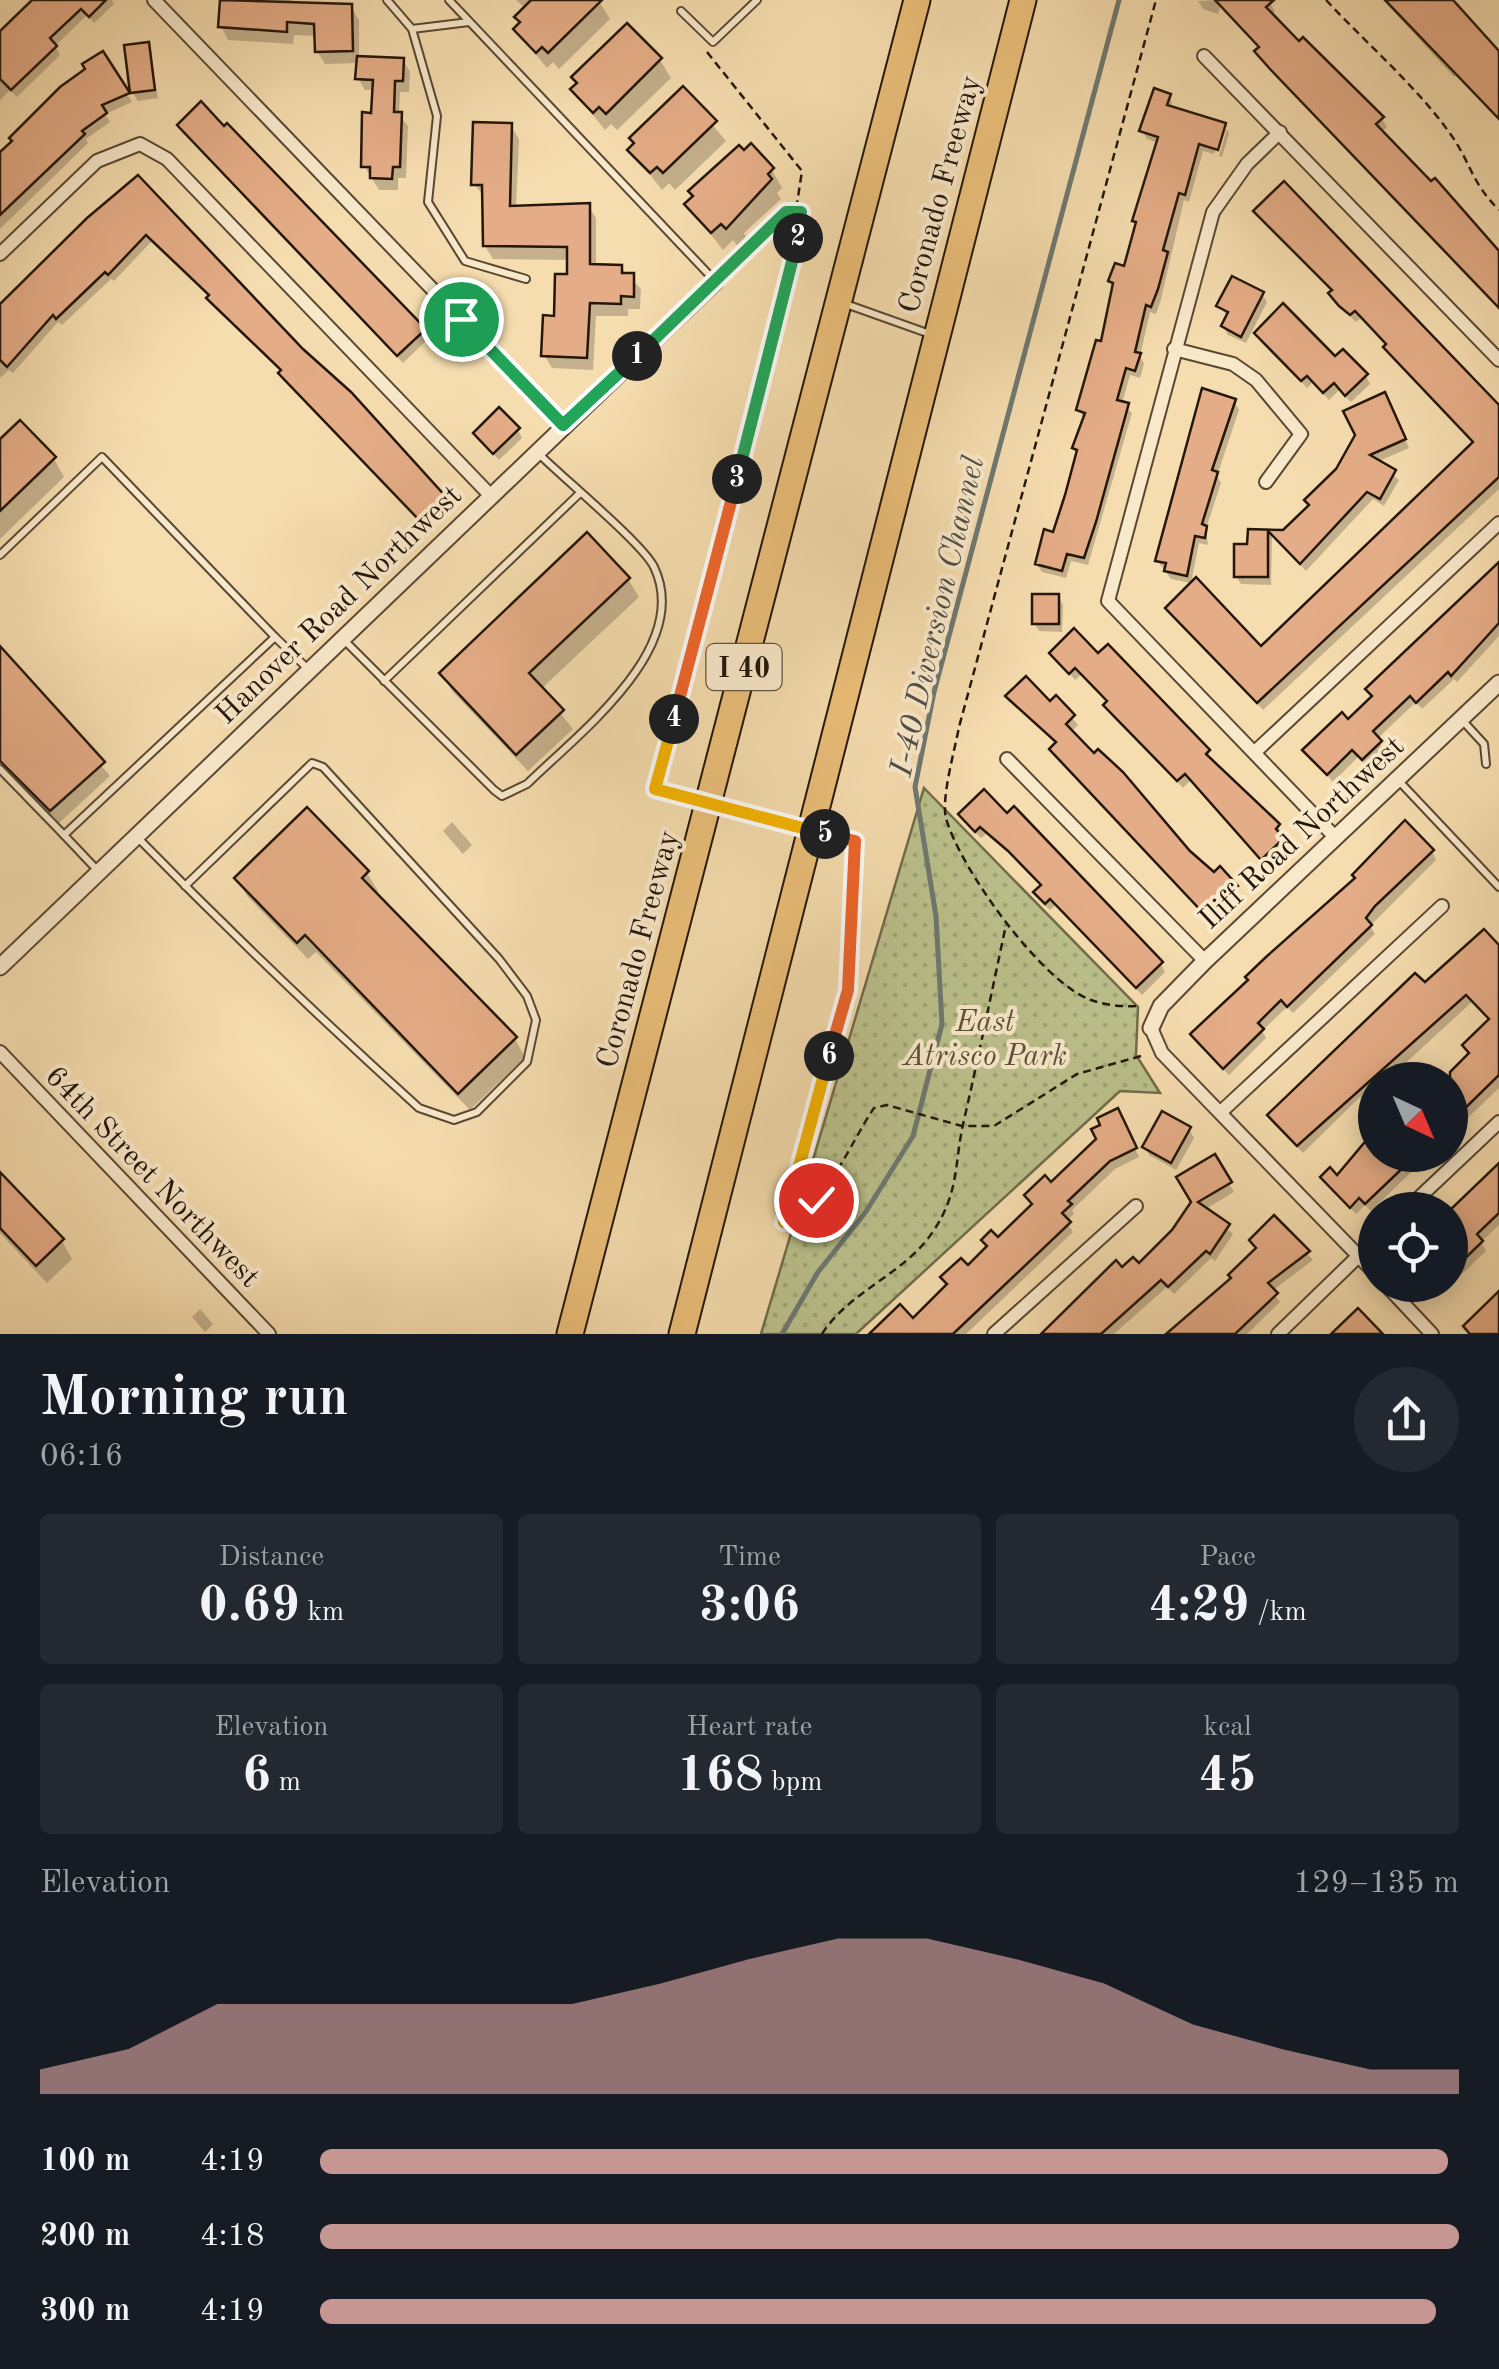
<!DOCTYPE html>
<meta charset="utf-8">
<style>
body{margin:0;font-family:"Old Standard TT",serif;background:#242831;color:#f1f3f6;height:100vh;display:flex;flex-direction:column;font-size:38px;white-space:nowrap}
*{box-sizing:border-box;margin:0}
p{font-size:32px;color:#9ea1a6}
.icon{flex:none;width:55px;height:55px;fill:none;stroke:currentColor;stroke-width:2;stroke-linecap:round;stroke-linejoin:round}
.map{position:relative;height:1334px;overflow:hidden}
.sheet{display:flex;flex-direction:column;background:#171b24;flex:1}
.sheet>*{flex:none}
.needle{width:65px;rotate:136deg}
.controls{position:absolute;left:1358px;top:1062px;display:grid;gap:20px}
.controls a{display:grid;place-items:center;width:110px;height:110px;border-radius:50%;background:#171b24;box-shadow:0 5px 25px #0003;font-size:50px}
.pin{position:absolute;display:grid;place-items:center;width:85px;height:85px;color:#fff;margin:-42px;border:5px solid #fff;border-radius:50%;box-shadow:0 2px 10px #0007}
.km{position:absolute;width:50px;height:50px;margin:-25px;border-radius:50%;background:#222;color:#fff;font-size:28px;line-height:50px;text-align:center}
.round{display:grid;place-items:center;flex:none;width:105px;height:105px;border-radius:52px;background:#242831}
.summary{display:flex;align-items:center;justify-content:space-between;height:170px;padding:0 40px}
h1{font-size:55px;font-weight:700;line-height:75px}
.figures{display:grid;grid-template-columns:repeat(3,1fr);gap:15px;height:170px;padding:10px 40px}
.figures div{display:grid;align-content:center;border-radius:10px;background:#242831;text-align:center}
.figures b{font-size:50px;font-weight:700}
.figures small{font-size:28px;font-weight:400}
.figures p{font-size:28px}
.chart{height:280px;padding:20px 40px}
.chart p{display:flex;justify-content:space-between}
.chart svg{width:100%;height:180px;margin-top:10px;fill:#c59692;opacity:.7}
ul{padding:0 40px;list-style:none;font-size:32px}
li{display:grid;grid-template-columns:160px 120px 1fr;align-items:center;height:75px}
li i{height:25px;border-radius:12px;background:#c59692}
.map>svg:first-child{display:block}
</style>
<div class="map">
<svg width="1499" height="1334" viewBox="0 0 1499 1334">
<defs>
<pattern id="park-dots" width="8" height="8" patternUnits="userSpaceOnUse" patternTransform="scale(2.5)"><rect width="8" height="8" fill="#bbc18c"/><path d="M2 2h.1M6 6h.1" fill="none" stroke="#a0a577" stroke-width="1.8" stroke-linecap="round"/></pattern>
</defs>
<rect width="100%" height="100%" fill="#f6ddaf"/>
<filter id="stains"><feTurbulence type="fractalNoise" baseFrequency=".002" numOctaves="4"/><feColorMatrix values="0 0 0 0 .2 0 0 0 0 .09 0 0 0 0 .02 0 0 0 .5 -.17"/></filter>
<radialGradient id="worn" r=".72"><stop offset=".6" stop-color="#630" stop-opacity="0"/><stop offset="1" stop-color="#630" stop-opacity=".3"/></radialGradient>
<path fill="url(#park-dots)" stroke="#6f6c4b" stroke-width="2.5" d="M924 788 1138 1007 1136 1055 1160 1093 1120 1091 856 1334H761Z"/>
<g fill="#0003">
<path d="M37 0H112L114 4 94 23 87 15 55 46 60 55 17 97 10 90 0 100V35Z"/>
<path d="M235 0H290L300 2 303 8 351 7 359 20V58L403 60 410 72 409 92H400L399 115 408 126 406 178H398V190H379L364 166 375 90H365L358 78 359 63 325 64 317 51V36L294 35 293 44 228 40 221 26Z"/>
<path d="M516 0H598L610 19 559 69 553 62 547 68 516 30 526 9Z"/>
<path d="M1222 0 1218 14 1203 9 1198 1Z"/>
<path d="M1232 0H1268L1275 11 1270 16 1382 119 1387 127 1381 133 1499 255V308L1262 60 1261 49 1225 7Z"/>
<path d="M1383 0H1450L1499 52V118L1458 73 1454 77Z"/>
<path d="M627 26 660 60 671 78 617 130 611 124 605 130 573 90Z"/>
<path d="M147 44 158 98 138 101 133 93Z"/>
<path d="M102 55 132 102 105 114 110 122 86 139 88 143 0 229V155Z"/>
<path d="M683 90 726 141 675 190 669 183 662 190 631 150Z"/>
<path d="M1170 96 1173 109 1226 128H1222L1214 154 1203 151 1189 202 1184 200 1161 299 1156 314 1150 312 1140 356 1144 364 1140 378 1130 375 1122 404 1132 413 1088 565 1071 561 1066 578 1042 572 1037 564 1055 535 1079 455 1075 448 1084 418 1079 410 1103 344 1115 287 1111 281 1126 269 1135 221 1159 143 1147 139 1142 130Z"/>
<path d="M180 125 424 330 428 339 403 363Z"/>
<path d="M511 126 519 139 516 208 588 205 596 218V267H620L641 289 640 309H628V316H596L593 370 552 368 544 355 570 276V260L493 259 485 246V198L474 184Z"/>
<path d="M1227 129 1229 133 1222 157 1219 156Z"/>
<path d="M772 170 782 188 777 193 781 199 744 233 746 237 737 245 733 240 723 250 687 204Z"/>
<path d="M138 179 445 499 450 507 427 529 286 382 283 373 214 306 210 297 151 242 114 281 111 279 62 325 58 322 13 373 9 370 0 378V305Z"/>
<path d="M1256 211 1499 410V489L1263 710 1168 608 1261 650 1475 444 1361 318 1356 322 1335 302 1333 292Z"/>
<path d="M1262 294 1267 302 1246 343 1228 335 1223 326 1228 317 1219 306Z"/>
<path d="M1257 333 1335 359 1366 376 1370 384 1351 402 1339 390 1329 400 1313 382 1307 388Z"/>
<path d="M1234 401 1239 410 1217 476 1221 483 1206 529 1208 545 1199 543 1191 583 1171 579 1157 560Z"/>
<path d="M1389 403 1409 448 1377 462 1399 480 1384 506 1373 499 1306 571 1272 535 1271 585 1241 584 1236 576 1250 547V532H1284L1311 507Z"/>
<path d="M518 430 522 438 499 460 476 433Z"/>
<path d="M0 443 54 459 64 477 0 539Z"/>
<path d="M1499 565V636L1457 682 1454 679 1422 709 1416 702 1377 739 1385 751 1368 767 1358 757 1333 782 1306 750 1348 722Z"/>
<path d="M628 579 639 597 541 689 573 729 528 771 452 691 442 673Z"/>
<path d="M1058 596 1063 605 1062 632 1039 631 1034 623Z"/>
<path d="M0 650 110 776 59 823 0 760Z"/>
<path d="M1052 653 1208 752 1210 762 1278 826 1287 847 1267 866 1191 780 1183 788 1111 714 1109 703 1081 675 1075 680Z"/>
<path d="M1008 697 1050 704 1056 698 1078 725 1071 732 1188 853 1241 895 1212 923 1057 758 1052 749 1057 745Z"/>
<path d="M984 792 1161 964 1165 972 1142 995 1056 905 1050 910 1041 901 1036 893 1042 887 1016 859 986 834 981 838 966 823 961 815Z"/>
<path d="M452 822 472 845 463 854 443 831Z"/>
<path d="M1432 851 1436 860 1370 926 1375 934 1293 1013 1287 1007 1262 1031 1266 1038 1229 1075 1197 1043 1193 1035 1250 982Z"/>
<path d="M367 873 378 891 374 894 515 1039 525 1057 470 1110 316 952 308 959 247 896 237 878Z"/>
<path d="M1499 948V1088L1450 1135V1080H1445L1471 1056 1491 1021 1472 1002 1387 1080H1375V1091L1364 1102 1360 1097 1303 1153 1275 1124 1270 1116 1424 986Z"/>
<path d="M1121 1119 1139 1157 1115 1169 1072 1210 1074 1214 1066 1221 1073 1232 966 1334H874L913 1321Z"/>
<path d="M1189 1129 1194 1138 1176 1170 1149 1155 1145 1147Z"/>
<path d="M1375 1133V1155H1429L1371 1211 1365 1205 1356 1214 1323 1177 1337 1179Z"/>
<path d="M1214 1158 1234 1192 1204 1210 1233 1234 1215 1261 1211 1258 1174 1294 1167 1287 1114 1334H1043L1122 1270 1139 1266 1174 1232 1194 1203Z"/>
<path d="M1499 1167V1225L1481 1242 1486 1251 1439 1296 1428 1285H1450V1215Z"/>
<path d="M0 1176 62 1241 72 1259 47 1283 0 1233Z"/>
<path d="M1274 1218 1313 1260 1272 1291 1280 1302 1247 1334H1169L1199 1312 1257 1250Z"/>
<path d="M200 1309 213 1324 205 1332 192 1317Z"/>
</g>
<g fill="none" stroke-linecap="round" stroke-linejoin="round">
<path stroke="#6e7871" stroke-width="5" d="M782 1334 818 1272 865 1213 913 1136 942 1024 936 916 915 787 934 692 1119 0"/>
</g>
<g fill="#e5ad87" stroke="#23160a" stroke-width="2.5">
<path d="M32 0H106L89 17 81 9 50 38 57 46 11 90 0 79V31Z"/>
<path d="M220 0 352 4 353 51 315 52 314 24 287 22V32L218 27Z"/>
<path d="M531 0H602L548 53 542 47 536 53 513 29 520 22 514 17Z"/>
<path d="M1215 0H1274L1266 7 1299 41 1303 37 1384 117 1376 124 1431 181 1435 178 1499 251V308L1270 69 1254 51 1259 47Z"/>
<path d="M1385 0H1453L1499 51V119Z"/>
<path d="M627 23 662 58 606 114 599 107 593 113 570 89 577 83 571 77Z"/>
<path d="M149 42 155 90 130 93 124 45Z"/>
<path d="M103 51 130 93 102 105 107 113 82 131 85 134 0 215V152L12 141 9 138 60 87 85 69 82 64Z"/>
<path d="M357 56 404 58 403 81H395L394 112H402L400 167H393L392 179 370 178V167H361L362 112 371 113 373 80 355 79Z"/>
<path d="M683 86 717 121 663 173 657 167 650 173 627 150 634 143 629 138Z"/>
<path d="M1154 88 1171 94 1167 105 1226 123 1218 150 1199 144 1185 195 1179 193 1163 250 1168 252 1158 289 1151 307 1146 305 1135 352 1141 353 1135 371 1126 368 1117 400 1129 403 1096 522 1084 558 1067 554 1062 571 1035 564 1044 529 1053 532 1065 495 1077 450 1072 448 1085 413 1076 410 1096 340 1101 341 1113 283 1108 281 1115 263 1124 266 1136 222 1132 221 1158 137 1139 131Z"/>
<path d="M201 101 224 126 227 123 426 329 397 356 177 125Z"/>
<path d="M473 122 512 123 510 206 590 203V264L622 265V273H634V297L621 296V304L590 303 587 358 541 356 543 315 554 316 555 274H567V247L483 246 482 185H471Z"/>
<path d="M751 143 774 168 768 174 772 179 726 229 721 224 711 233 684 204 693 196 688 191 739 145 744 150Z"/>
<path d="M138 175 303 349 351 392 447 498 421 522 278 373 281 370 206 298 209 295 146 235 108 275 105 272 56 319 53 315 7 367 0 360V304L87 218Z"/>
<path d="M1284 181 1499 405V477L1257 703 1165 608 1196 577 1261 646 1473 442 1383 347 1386 344 1355 311 1350 315 1339 306 1328 293 1332 290 1253 211Z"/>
<path d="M1232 276 1264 292 1241 337 1221 326 1228 312 1216 306Z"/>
<path d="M1283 303 1335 356 1343 349 1368 374 1345 396 1334 383 1323 393 1307 376 1301 381 1254 333Z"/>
<path d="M1202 388 1236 399 1212 470 1218 472 1202 524 1207 526 1205 538 1195 536 1187 576 1164 571 1166 563 1155 561Z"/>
<path d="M1385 392 1406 439 1370 455 1396 470 1380 499 1367 492 1300 564 1268 531V577H1234V544H1247L1248 529 1283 530 1309 505 1304 500 1336 469 1355 435 1343 411Z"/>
<path d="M499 407 520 428 493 454 473 433Z"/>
<path d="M20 420 56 457 0 511V439Z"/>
<path d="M587 532 630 578 529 673 564 710 516 755 439 673Z"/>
<path d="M1499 562V623L1451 676 1448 672 1416 703 1410 696 1373 731 1382 741 1362 760 1352 750 1327 775 1302 750 1342 712 1348 719 1372 696 1365 689Z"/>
<rect x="1032" y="594" width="27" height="30"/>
<path d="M1074 628 1098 653 1108 644 1210 750 1206 754 1280 824 1276 829 1284 838 1261 860 1185 774 1177 781 1103 705 1107 701 1075 668 1069 674 1049 653Z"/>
<path d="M0 646 105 762 50 811 0 761Z"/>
<path d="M1026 676 1050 701 1056 695 1075 715 1066 724 1094 753 1098 749 1123 772 1190 851 1214 872 1220 866 1238 886 1206 916 1049 749 1056 742 1005 696Z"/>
<path d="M984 789 1007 813 1014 806 1163 962 1136 988 1050 899 1045 904 1033 892 1041 885 1008 851 980 827 975 832 958 814Z"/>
<path d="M307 807 369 871 362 878 517 1037 458 1094 305 935 297 943 234 878Z"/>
<path d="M1405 820 1434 850 1375 906 1366 918 1372 925 1287 1007 1281 1000 1258 1023 1264 1029 1223 1069 1190 1034 1248 980 1245 977 1266 957 1355 878 1352 875Z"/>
<path d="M1484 929 1499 945V1075L1450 1123V1072L1469 1053 1462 1045 1489 1019 1466 995 1297 1146 1267 1115 1415 973 1425 982Z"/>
<path d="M1118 1108 1137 1148 1110 1161 1068 1201 1072 1204 1062 1213 1071 1222 953 1334H869L900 1304 913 1318 947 1284 940 1277 961 1258 968 1265 987 1246 981 1240 991 1230 998 1237 1032 1204 1024 1195 1045 1175 1051 1182 1096 1139 1091 1129 1100 1125 1097 1118Z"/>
<path d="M1162 1111 1191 1127 1171 1163 1142 1147Z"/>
<path d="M1375 1130V1155H1401L1409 1162 1365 1204 1359 1198 1350 1208 1320 1177 1330 1167 1337 1175Z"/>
<path d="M1215 1154 1232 1182 1198 1202 1230 1224 1210 1254 1206 1251 1168 1287 1161 1280 1101 1334H1041L1116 1260 1122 1267 1133 1257 1139 1263 1172 1230 1191 1202 1176 1177Z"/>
<path d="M1499 1163V1213L1477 1234 1483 1241 1450 1273V1210Z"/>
<path d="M0 1172 64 1239 36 1266 0 1228Z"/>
<path d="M1274 1215 1310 1251 1268 1283 1278 1293 1235 1334H1166L1231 1278 1228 1275 1256 1248 1249 1240Z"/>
<path d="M1499 1291V1334H1470L1463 1326Z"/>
<path d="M1358 1308 1383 1334H1331Z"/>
</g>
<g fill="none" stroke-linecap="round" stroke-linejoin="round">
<g stroke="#584833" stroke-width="10">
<g id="service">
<path d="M387 0 412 29 437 116 428 202 465 261 526 279"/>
<path d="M449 0 715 281"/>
<path d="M681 11 713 42 757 0"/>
<path d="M412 29 469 22"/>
<path d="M843 303 930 334"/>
<path d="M0 555 102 457 275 637"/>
<path d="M343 639 494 790 502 796 527 784C578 734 693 648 654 567 643 544 563 478 539 454"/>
<path d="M384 681 579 494"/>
<path d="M1462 720 1484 744 1486 764"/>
<path d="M0 769 64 835"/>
<path d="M1397 779 1499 887"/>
<path d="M137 837C228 930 322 1020 419 1108L454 1120 477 1112 527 1062 536 1020 527 996 499 959 323 767 312 763 185 886"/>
<path d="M99 872 64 835 275 637 308 669"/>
</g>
</g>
<g stroke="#584833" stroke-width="16">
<g id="minor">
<path d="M154 0 563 425"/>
<path d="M1204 56 1499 360"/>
<path d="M1280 132 1247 164 1213 212 1108 601 1335 837"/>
<path d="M0 254 97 161 140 144 167 159 490 495"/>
<path d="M1174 349 1233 364 1256 380 1301 434 1266 482"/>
<path d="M1256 751 1499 523"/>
<path d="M1007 759 1205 961"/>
<path d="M1151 1028 1162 1053 1375 1273"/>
<path d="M0 1052 269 1334"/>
<path d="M1222 1111 1442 906"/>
<path d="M1406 1210 1499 1122"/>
<path d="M1386 1285 1432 1334"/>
<path d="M994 1334 1136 1206"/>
<path d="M1278 1334 1375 1240"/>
</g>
</g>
<g stroke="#584833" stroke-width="19">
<g id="tertiary">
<path d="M0 967 715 282"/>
<path d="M1151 1028 1161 1006 1205 961 1499 683"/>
</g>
</g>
<g stroke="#23160a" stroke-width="29">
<g id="motorway">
<path d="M570 1334 917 0"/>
<path d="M682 1334 1023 0"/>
</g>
</g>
<g stroke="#23160a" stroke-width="2.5" stroke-dasharray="8 5" stroke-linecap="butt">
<path d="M1326 0C1366 43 1415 85 1449 132 1471 162 1470 181 1499 210"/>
<path d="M707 52 802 171 796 210"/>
<path d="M726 271 787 212H801L803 222 747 440"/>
<path d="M848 969V990L784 1222C827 1205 849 1145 874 1108L887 1105 962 1126H994L1077 1074 1141 1056"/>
<path d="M1136 1006C1122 1007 1104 1005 1091 1000 1042 983 959 867 946 818 941 798 955 749 959 727L1156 0"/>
<path d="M822 1334C850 1290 906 1274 934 1230 960 1191 954 1162 964 1120 979 1055 992 990 1006 925"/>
</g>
<use href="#service" stroke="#f9e9cb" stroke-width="6"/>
<use href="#minor" stroke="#f9e9cb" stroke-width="12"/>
<use href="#tertiary" stroke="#f9e9cb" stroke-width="15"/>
<use href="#motorway" stroke="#ebbe78" stroke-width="25"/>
<path stroke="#23160a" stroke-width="2.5" stroke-dasharray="8 5" stroke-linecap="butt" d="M747 440 655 789 855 841 848 969"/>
</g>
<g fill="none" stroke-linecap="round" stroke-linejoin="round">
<g stroke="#fff" stroke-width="20">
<path id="split-1" d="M461 319 563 425 637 356"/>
</g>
<g stroke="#fff" stroke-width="20">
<path id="split-2" d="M637 356 786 212H801L798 238"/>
</g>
<g stroke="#fff" stroke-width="20">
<path id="split-3" d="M737 479 798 238"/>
</g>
<g stroke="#fff" stroke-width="20">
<path id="split-4" d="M674 719 737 479"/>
</g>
<g stroke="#fff" stroke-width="20">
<path id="split-5" d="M674 719 655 789 825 834"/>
</g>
<g stroke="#fff" stroke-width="20">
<path id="split-6" d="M825 834 855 841 848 990 829 1056"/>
</g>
<g stroke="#fff" stroke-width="20">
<path id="split-7" d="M816 1200 804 1214 784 1222 829 1056"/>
</g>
<use href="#split-1" stroke="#22a559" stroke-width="12"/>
<use href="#split-2" stroke="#22a559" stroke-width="12"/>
<use href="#split-3" stroke="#22a559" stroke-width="12"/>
<use href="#split-4" stroke="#f0652b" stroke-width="12"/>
<use href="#split-5" stroke="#f5b400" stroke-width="12"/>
<use href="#split-6" stroke="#f0652b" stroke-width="12"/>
<use href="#split-7" stroke="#f5b400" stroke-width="12"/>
</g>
<g text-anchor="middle" stroke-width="8" stroke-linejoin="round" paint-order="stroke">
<rect fill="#f9e9cb" stroke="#635544" stroke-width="2.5" x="706.5" y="644" width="75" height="46" rx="8"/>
<g font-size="28" font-weight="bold" fill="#23160a">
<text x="744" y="677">I 40</text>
</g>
<g font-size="30" fill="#23160a" stroke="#f9e9cb">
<text transform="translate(939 194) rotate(-75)" y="10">Coronado Freeway</text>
<text transform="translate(338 604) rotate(-44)" y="10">Hanover Road Northwest</text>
<text transform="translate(1301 832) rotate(-43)" y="10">Iliff Road Northwest</text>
<text transform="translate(637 949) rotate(-75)" y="10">Coronado Freeway</text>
<text transform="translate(153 1176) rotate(46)" y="10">64th Street Northwest</text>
</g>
<g font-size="30" font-style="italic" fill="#585238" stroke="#f9e9cb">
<text x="985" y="1031">East<tspan x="985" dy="34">Atrisco Park</tspan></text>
</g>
<g font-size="32" font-style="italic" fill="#4f4f46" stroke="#f9e9cb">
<text transform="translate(936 616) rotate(-77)" y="11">I-40 Diversion Channel</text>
</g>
</g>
<rect width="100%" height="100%" filter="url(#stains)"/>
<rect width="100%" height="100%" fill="url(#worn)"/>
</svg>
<div class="controls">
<a><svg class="needle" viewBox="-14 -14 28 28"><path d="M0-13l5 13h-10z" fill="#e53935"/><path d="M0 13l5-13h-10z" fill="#9ea1a6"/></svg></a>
<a><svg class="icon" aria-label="locate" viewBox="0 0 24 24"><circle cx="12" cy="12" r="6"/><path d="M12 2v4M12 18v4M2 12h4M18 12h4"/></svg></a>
</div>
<div class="pin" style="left:461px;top:319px;background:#1e9e55"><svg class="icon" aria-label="arrive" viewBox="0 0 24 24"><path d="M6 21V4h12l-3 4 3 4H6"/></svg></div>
<div class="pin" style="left:816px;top:1200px;background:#d93025"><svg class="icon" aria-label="check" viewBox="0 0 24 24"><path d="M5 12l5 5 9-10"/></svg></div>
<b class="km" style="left:637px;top:356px">1</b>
<b class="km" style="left:798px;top:238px">2</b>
<b class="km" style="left:737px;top:479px">3</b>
<b class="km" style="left:674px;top:719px">4</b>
<b class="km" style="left:825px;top:834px">5</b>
<b class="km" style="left:829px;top:1056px">6</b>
</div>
<section class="sheet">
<div class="summary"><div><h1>Morning run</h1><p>06:16</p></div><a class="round"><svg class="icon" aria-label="share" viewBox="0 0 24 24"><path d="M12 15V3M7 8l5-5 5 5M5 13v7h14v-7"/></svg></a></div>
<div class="figures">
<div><p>Distance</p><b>0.69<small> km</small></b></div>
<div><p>Time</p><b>3:06</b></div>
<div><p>Pace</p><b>4:29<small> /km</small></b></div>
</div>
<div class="figures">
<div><p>Elevation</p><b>6<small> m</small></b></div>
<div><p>Heart rate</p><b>168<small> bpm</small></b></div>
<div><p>kcal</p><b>45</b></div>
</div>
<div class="chart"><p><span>Elevation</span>129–135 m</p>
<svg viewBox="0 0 160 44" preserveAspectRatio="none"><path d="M0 44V38L10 33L20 22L30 22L40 22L50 22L60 22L70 17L80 11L90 6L100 6L110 11L120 17L130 27L140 33L150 38L160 38V44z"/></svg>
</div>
<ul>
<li><b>100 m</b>4:19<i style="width:99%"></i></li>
<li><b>200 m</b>4:18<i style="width:100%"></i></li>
<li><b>300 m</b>4:19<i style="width:98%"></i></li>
</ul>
</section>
